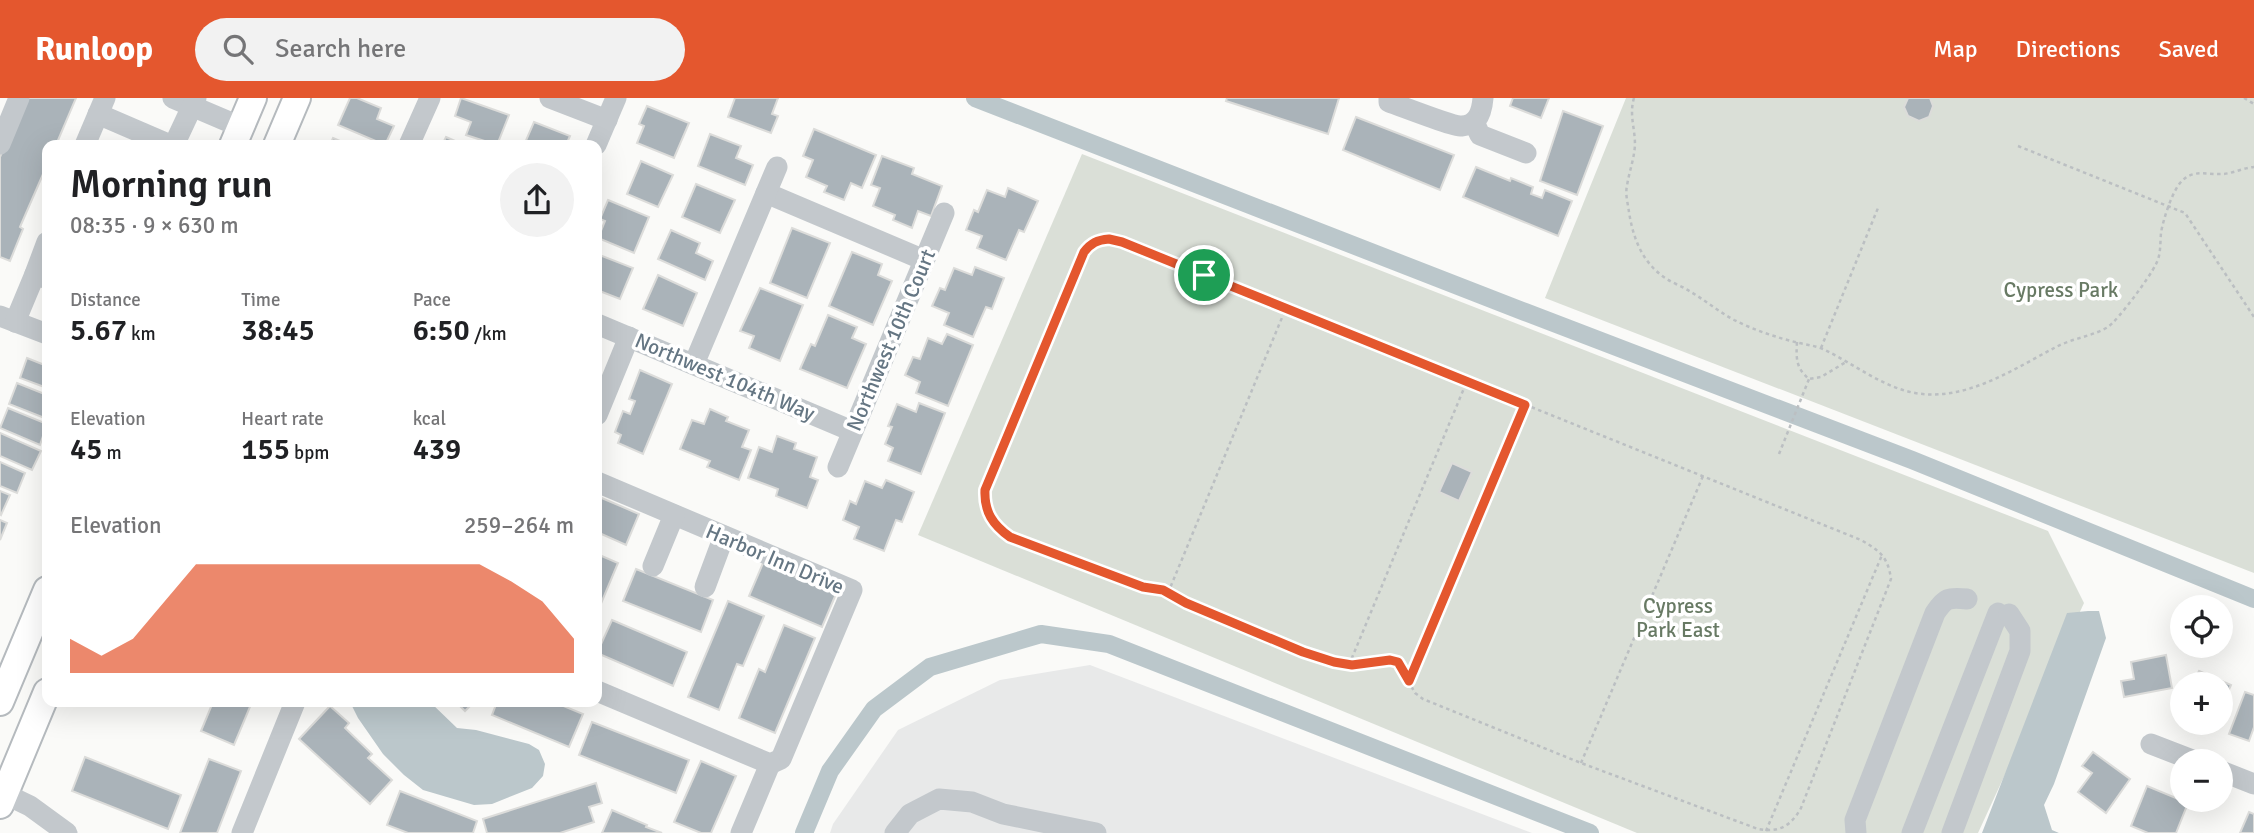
<!DOCTYPE html>
<meta charset="utf-8">
<style>
body{margin:0;font-family:Signika,sans-serif;background:#f2f2f2;color:#202124;height:100vh;display:flex;flex-direction:column;font-size:26px;white-space:nowrap}
*{box-sizing:border-box;margin:0}
p{font-size:23px;color:#757577}
.icon{flex:none;width:38px;height:38px;fill:none;stroke:currentColor;stroke-width:2;stroke-linecap:round;stroke-linejoin:round}
.map{position:relative;flex:1;overflow:hidden}
.drawer{position:absolute;left:42px;top:42px;width:560px;height:567px;display:flex;flex-direction:column;background:#fff;border-radius:14px;box-shadow:0 7px 28px #0002}
.drawer>*{flex:none}
.buttons{position:absolute;left:2170px;top:497px;display:grid;gap:14px}
.buttons a{display:grid;place-items:center;width:63px;height:63px;border-radius:50%;background:#fff;box-shadow:0 7px 28px #0002;font-size:35px}
.pin{position:absolute;display:grid;place-items:center;width:60px;height:60px;color:#fff;margin:-30px;border:4px solid #fff;border-radius:50%;box-shadow:0 2px 7px #0007}
.round{display:grid;place-items:center;flex:none;width:74px;height:74px;border-radius:37px;background:#f2f2f2}
.headline{display:flex;align-items:center;justify-content:space-between;height:119px;padding:0 28px}
h1{font-size:38px;font-weight:600;line-height:52px}
.figures{display:grid;grid-template-columns:repeat(3,1fr);gap:10px;height:119px;padding:7px 28px}
.figures div{display:grid;align-content:center}
.figures b{font-size:30px;font-weight:600}
.figures small{font-size:19px;font-weight:400}
.figures p{font-size:19px}
.chart{height:196px;padding:14px 28px}
.chart p{display:flex;justify-content:space-between}
.chart svg{width:100%;height:126px;margin-top:7px;fill:#e4572e;opacity:.7}
header{display:flex;align-items:center;gap:42px;box-sizing:border-box;height:98px;padding:0 35px;background:#e4572e;color:#fff}
header strong{font-size:33px}
nav{display:flex;gap:38px;margin-inline-start:auto;font-size:24px}
.search{width:490px;height:63px;background:#f2f2f2;display:flex;align-items:center;gap:18px;box-sizing:border-box;padding:0 24px;border-radius:38px;color:#757577;font-size:26px}
.map>svg:first-child{display:block}
</style>
<header>
<strong>Runloop</strong>
<div class="search"><svg class="icon" aria-label="search" viewBox="0 0 24 24"><circle cx="10" cy="10" r="6"/><path d="M15 15l6 6"/></svg>Search here</div>
<nav><a>Map</a><a>Directions</a><a>Saved</a></nav>
</header>
<div class="map">
<svg width="2254" height="735" viewBox="0 0 2254 735">
<rect width="100%" height="100%" fill="#fafaf8"/>
<path fill="#e8e9e9" d="M1090 567 1532 735H830L833 726 898 632 1000 582Z"/>
<g fill="#dadfd7">
<path d="M1626 0H2254V475L1545 200Z"/>
<path d="M1082 56 2048 433 2084 505 1978 735H1637L918 437Z"/>
</g>
<g fill="#bbc7cb">
<path d="M2088 513H2099L2106 540 2054 686 2044 707 2052 732 2059 735H1982L2067 515Z"/>
<path d="M350 604H430L457 630 476 632 529 646 539 652 545 666 543 678 532 690 492 706 474 707 423 692 404 677 383 656 358 620Z"/>
</g>
<g fill="none" stroke-linecap="round" stroke-linejoin="round">
<g stroke="#bbc7cb" stroke-width="18">
<path d="M975 0 1525 214 1912 362 2254 501"/>
<path d="M804 735 830 673 874 611 930 569 1041 536 1109 546 1590 735"/>
</g>
</g>
<g fill="#aab3b9" stroke="#dcdcda" stroke-width="2">
<path d="M25 0H76L56 47H47V67L20 129 23 131 10 163 0 159V59Z"/>
<path d="M350 0H357L381 10 377 21 394 28 385 47 338 27Z"/>
<path d="M461 0 509 17 497 47 466 37 471 24 455 18Z"/>
<path d="M735 0H778L772 16 778 18 771 35 728 19Z"/>
<path d="M1227 0H1339L1328 36 1226 3Z"/>
<path d="M1513 0H1549L1541 20 1510 8Z"/>
<path d="M1908 0H1930L1933 8 1929 19 1919 23 1908 18 1904 9Z"/>
<path d="M647 8 689 25 674 60 637 45 644 28 639 26Z"/>
<path d="M1563 13 1603 28 1577 97 1540 83Z"/>
<path d="M1356 19 1454 57 1440 92 1343 52Z"/>
<path d="M534 24 570 38 566 47H524Z"/>
<path d="M814 31 876 57 862 90 851 85 844 102 824 94 827 88 806 79 813 62 803 58Z"/>
<path d="M710 36 741 48 736 60 753 67 745 87 698 68Z"/>
<path d="M446 39 464 47H442Z"/>
<path d="M333 40 349 47H330Z"/>
<path d="M882 58 914 70 912 76 942 88 931 118 918 113 912 130 893 122 895 117 873 108 880 90 871 87Z"/>
<path d="M641 63 673 77 658 109 627 96Z"/>
<path d="M1476 69 1510 83 1511 80 1533 89 1531 96 1542 100 1545 92 1572 103 1558 138 1463 99Z"/>
<path d="M696 86 735 102 720 135 682 119Z"/>
<path d="M1008 90 1038 103 1024 134 1019 132 1006 162 977 150 982 138 966 132 974 112 978 114 987 92 1005 99Z"/>
<path d="M608 102 649 119 634 155 598 140 605 123 600 121Z"/>
<path d="M792 130 830 145 807 200 770 185Z"/>
<path d="M671 132 700 145 696 155 713 163 705 182 658 161Z"/>
<path d="M852 154 882 166 878 177 892 183 873 227 829 208Z"/>
<path d="M597 156 633 170 620 201 597 192Z"/>
<path d="M975 169 1004 180 992 211 986 209 973 239 944 227 949 215 932 208 940 190 945 192 954 170 972 177Z"/>
<path d="M658 177 697 195 683 228 643 211Z"/>
<path d="M760 190 803 207 780 263 749 250 754 238 740 233Z"/>
<path d="M828 217 857 229 852 240 866 246 847 290 800 271 811 246 815 248Z"/>
<path d="M947 236 973 247 948 308 916 295 920 284 905 277 913 259 920 261 928 240 942 246Z"/>
<path d="M27 260 47 268V290L20 280Z"/>
<path d="M640 272 672 286 643 356 618 345 621 337 615 334 623 313 630 316 635 303 629 301Z"/>
<path d="M17 285 47 297V321L9 306Z"/>
<path d="M919 305 945 315 921 376 888 363 893 350 885 346 892 329 888 328 897 306 916 314Z"/>
<path d="M8 310 47 326 40 347 0 330Z"/>
<path d="M710 311 728 319 726 323 749 332 742 349 751 352 739 382 707 369 710 363 680 351 692 322 704 326Z"/>
<path d="M0 335 41 353 32 372 0 358Z"/>
<path d="M777 338 796 345 794 351 817 359 810 379 818 382 807 410 776 398 778 391 748 380 759 349 772 354Z"/>
<path d="M0 364 25 375 17 395 0 388Z"/>
<path d="M1452 365 1472 374 1459 403 1439 394Z"/>
<path d="M886 382 914 394 902 424 896 422 884 453 854 441 859 429 843 422 850 403 856 406 865 383 882 390Z"/>
<path d="M0 393 10 397 1 417 0 416Z"/>
<path d="M597 398 639 416 626 447 597 434Z"/>
<path d="M0 422 7 425 0 442Z"/>
<path d="M597 456 618 465 597 515Z"/>
<path d="M763 465 836 496 822 529 749 498Z"/>
<path d="M636 471 713 502 701 534 623 503Z"/>
<path d="M728 503 764 518 743 568 737 566 719 612 688 599Z"/>
<path d="M612 522 687 554 673 588 597 555Z"/>
<path d="M784 527 815 540 775 635 739 620 759 571 765 574Z"/>
<path d="M2166 557 2172 590 2124 599 2121 583 2134 581 2131 564Z"/>
<path d="M2199 573 2231 587 2221 609V586H2193Z"/>
<path d="M2245 594 2254 597V629L2249 643 2229 636Z"/>
<path d="M213 604H252L234 647 201 633Z"/>
<path d="M456 604H474L465 613Z"/>
<path d="M497 604H554L583 616 569 649 492 617Z"/>
<path d="M330 608 349 625 345 630 372 656 368 660 392 682 370 706 299 641Z"/>
<path d="M592 624 689 662 676 695 579 657Z"/>
<path d="M2093 654 2130 681 2106 715 2078 694 2092 675 2082 668Z"/>
<path d="M85 659 181 697 168 731 72 693Z"/>
<path d="M209 661 241 673 217 735H180Z"/>
<path d="M701 663 736 678 711 735H701L674 724Z"/>
<path d="M596 685 602 705 589 709 594 724 560 735H487L483 721Z"/>
<path d="M2147 688 2188 705 2176 735H2148L2131 728Z"/>
<path d="M400 693 477 723 473 735H408L387 727Z"/>
<path d="M612 712 647 727 646 729 662 735H602Z"/>
<path d="M2249 714 2254 716V735H2240Z"/>
</g>
<g fill="none" stroke-linecap="round" stroke-linejoin="round">
<g stroke="#b5babe" stroke-width="30">
<g id="major">
<path d="M233 47 253 0"/>
<path d="M277 47 297 0"/>
<path d="M0 604 47 492"/>
<path d="M0 707 47 594"/>
</g>
</g>
<g stroke="#bbbfc2" stroke-width="2.5" stroke-dasharray="3.5 3.5" stroke-linecap="butt">
<path d="M1634 0C1629 16 1635 30 1635 47 1634 62 1629 74 1627 88 1625 96 1628 106 1629 114 1634 146 1646 172 1676 186 1698 196 1714 211 1734 222 1754 232 1778 240 1799 245 1808 247 1817 248 1825 252 1854 266 1882 289 1915 295 1967 304 2015 270 2058 248 2074 240 2093 238 2108 229 2118 222 2150 179 2156 166 2161 157 2160 146 2161 135 2163 122 2173 90 2183 82 2194 71 2209 77 2223 76 2234 75 2243 70 2254 69"/>
<path d="M2244 0 2254 6"/>
<path d="M2018 48 2185 115 2254 219"/>
<path d="M1109 141 1122 144 1861 442C1880 453 1888 459 1891 481L1801 710C1791 728 1779 735 1758 731L1581 665 1423 601 1415 595 1398 564 1390 562 1352 567 1334 564 1303 554 1186 504 1163 492 1143 489 1010 439C993 427 983 414 985 392L1084 154C1091 145 1097 142 1109 141Z"/>
<path d="M1797 244C1796 261 1796 270 1809 281L1821 279 1846 264"/>
<path d="M1821 250 1878 110"/>
<path d="M1779 356 1809 281"/>
<path d="M1168 495 1286 210"/>
<path d="M1349 567 1467 283"/>
<path d="M1410 581 1525 307"/>
<path d="M1581 665 1703 378"/>
<path d="M1766 733 1882 457"/>
</g>
<g stroke="#c3c8cc" stroke-width="21">
<path d="M173 0 241 29"/>
<path d="M550 0 607 22"/>
<path d="M1389 0V4C1401 8 1454 29 1462 28 1478 27 1482 13 1483 0"/>
<path d="M98 16 170 47"/>
<path d="M1474 24 1480 37 1526 55"/>
<path d="M0 46 19 0"/>
<path d="M85 47 105 0"/>
<path d="M174 47 196 0"/>
<path d="M409 47 430 0"/>
<path d="M596 47 616 0"/>
<path d="M766 95 924 162"/>
<path d="M45 180 35 176 47 144"/>
<path d="M0 218 47 236"/>
<path d="M15 224 35 176"/>
<path d="M597 226 852 333"/>
<path d="M694 266 777 69"/>
<path d="M597 317 629 239"/>
<path d="M838 369 944 115"/>
<path d="M597 384 852 492 781 661 770 666 597 593"/>
<path d="M653 468 674 417"/>
<path d="M705 489 724 438"/>
<path d="M2151 646 2195 663"/>
<path d="M2221 673 2254 686"/>
<path d="M5 696 30 708 67 735"/>
<path d="M242 735 295 604"/>
<path d="M741 735 770 666"/>
<path d="M895 735 910 716 939 701 972 704 1003 716 1096 735"/>
<path d="M1856 735 1855 722 1935 515C1945 500 1948 499 1967 501"/>
<path d="M1912 735 1998 515"/>
<path d="M1952 735 2020 553V533L2009 516"/>
</g>
<use href="#major" stroke="#fff" stroke-width="26"/>
</g>
<g fill="none" stroke-linecap="round" stroke-linejoin="round">
<g stroke="#fff" stroke-width="14">
<path id="route" d="M1109 141 1122 144 1525 307 1409 583 1398 564 1390 562 1352 567 1334 564 1303 554 1186 505 1163 492 1143 489 1010 439C993 427 984 414 985 392L1084 154C1091 145 1097 142 1109 141Z"/>
</g>
<use href="#route" stroke="#e4572e" stroke-width="9"/>
</g>
<g text-anchor="middle" stroke-width="7" stroke-linejoin="round" paint-order="stroke">
<g font-size="21" fill="#687a64" stroke="#fff">
<text x="2061" y="199">Cypress Park</text>
<text x="1678" y="515">Cypress<tspan x="1678" dy="24">Park East</tspan></text>
</g>
<g font-size="21" fill="#657683" stroke="#fff">
<text transform="translate(891 242) rotate(-67)" y="7">Northwest 10th Court</text>
<text transform="translate(725 279) rotate(23)" y="7">Northwest 104th Way</text>
<text transform="translate(775 461) rotate(23)" y="7">Harbor Inn Drive</text>
</g>
</g>
</svg>
<div class="buttons">
<a><svg class="icon" aria-label="locate" viewBox="0 0 24 24"><circle cx="12" cy="12" r="6"/><path d="M12 2v4M12 18v4M2 12h4M18 12h4"/></svg></a>
<a>+</a>
<a>−</a>
</div>
<div class="pin" style="left:1204px;top:177px;background:#1e9e55"><svg class="icon" aria-label="arrive" viewBox="0 0 24 24"><path d="M6 21V4h12l-3 4 3 4H6"/></svg></div>
<section class="drawer">
<div class="headline"><div><h1>Morning run</h1><p>08:35 · 9 × 630 m</p></div><a class="round"><svg class="icon" aria-label="share" viewBox="0 0 24 24"><path d="M12 15V3M7 8l5-5 5 5M5 13v7h14v-7"/></svg></a></div>
<div class="figures">
<div><p>Distance</p><b>5.67<small> km</small></b></div>
<div><p>Time</p><b>38:45</b></div>
<div><p>Pace</p><b>6:50<small> /km</small></b></div>
</div>
<div class="figures">
<div><p>Elevation</p><b>45<small> m</small></b></div>
<div><p>Heart rate</p><b>155<small> bpm</small></b></div>
<div><p>kcal</p><b>439</b></div>
</div>
<div class="chart"><p><span>Elevation</span>259–264 m</p>
<svg viewBox="0 0 160 44" preserveAspectRatio="none"><path d="M0 44V32L10 38L20 32L30 19L40 6L50 6L60 6L70 6L80 6L90 6L100 6L110 6L120 6L130 6L140 12L150 19L160 32V44z"/></svg>
</div>
</section>
</div>
